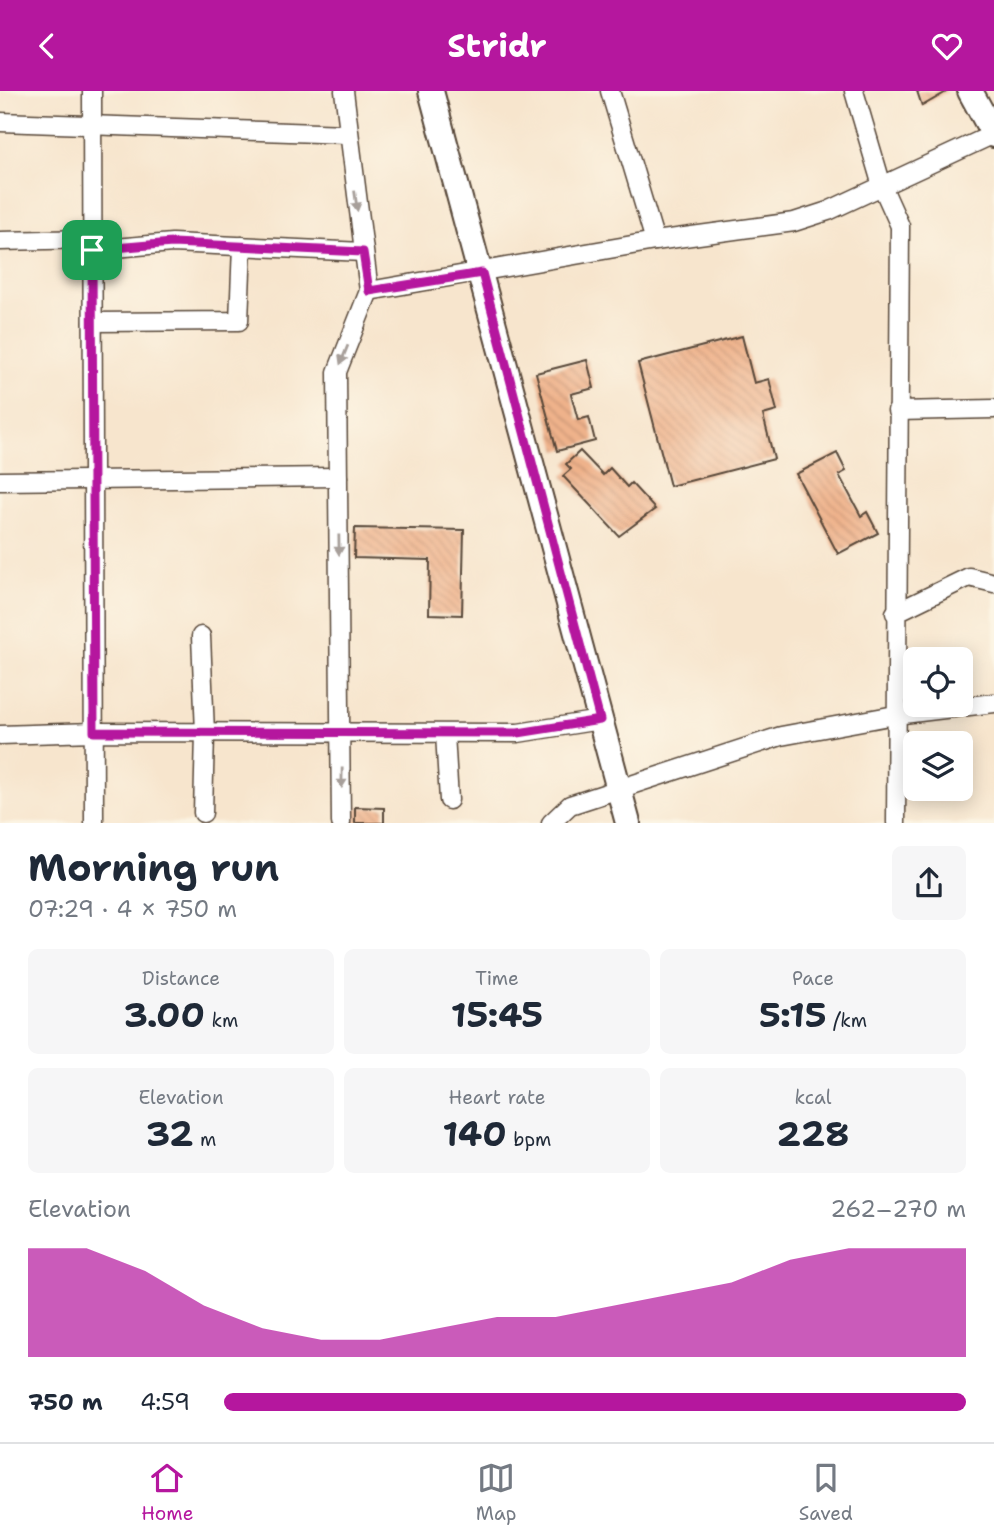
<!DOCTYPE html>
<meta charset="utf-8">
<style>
body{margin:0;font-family:"Shantell Sans",sans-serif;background:#f6f6f7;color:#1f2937;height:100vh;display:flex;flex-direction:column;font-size:26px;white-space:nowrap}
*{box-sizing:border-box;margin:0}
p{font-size:23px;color:#747a83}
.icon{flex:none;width:38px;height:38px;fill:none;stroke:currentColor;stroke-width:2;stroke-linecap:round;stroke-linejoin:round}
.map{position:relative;height:732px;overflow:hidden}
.sheet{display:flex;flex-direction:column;background:#fff;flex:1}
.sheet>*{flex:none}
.tools{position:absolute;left:903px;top:556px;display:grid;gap:14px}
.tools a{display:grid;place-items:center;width:70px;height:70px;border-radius:10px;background:#fff;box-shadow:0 4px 18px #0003;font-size:35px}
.pin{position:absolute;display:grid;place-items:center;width:60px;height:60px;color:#fff;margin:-30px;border-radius:14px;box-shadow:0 4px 10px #0006}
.round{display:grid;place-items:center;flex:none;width:74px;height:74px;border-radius:10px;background:#f6f6f7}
.headline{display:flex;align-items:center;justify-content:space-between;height:119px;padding:0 28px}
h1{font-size:38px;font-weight:700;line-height:52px}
.metrics{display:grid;grid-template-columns:repeat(3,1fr);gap:10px;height:119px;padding:7px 28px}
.metrics div{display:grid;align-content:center;border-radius:10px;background:#f6f6f7;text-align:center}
.metrics b{font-size:35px;font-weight:700}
.metrics small{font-size:19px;font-weight:400}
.metrics p{font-size:19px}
.chart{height:196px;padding:14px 28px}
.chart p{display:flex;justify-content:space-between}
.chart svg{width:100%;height:126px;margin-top:7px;fill:#b5179e;opacity:.7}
ul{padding:0 28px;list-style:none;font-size:23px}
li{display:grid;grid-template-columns:112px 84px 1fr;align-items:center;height:52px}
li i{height:18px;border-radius:9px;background:#b5179e}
header{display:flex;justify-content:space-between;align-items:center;height:91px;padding:0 28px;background:#b5179e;color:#fff;font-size:32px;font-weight:700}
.tab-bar{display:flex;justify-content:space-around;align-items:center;height:98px;border-top:2px solid #e0e1e3;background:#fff;font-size:19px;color:#747a83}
.tab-bar a{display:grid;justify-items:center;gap:4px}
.tab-bar .on{color:#b5179e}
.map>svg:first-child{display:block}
</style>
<header><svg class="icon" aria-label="back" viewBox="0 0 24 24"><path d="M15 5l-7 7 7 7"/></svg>Stridr<svg class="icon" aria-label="heart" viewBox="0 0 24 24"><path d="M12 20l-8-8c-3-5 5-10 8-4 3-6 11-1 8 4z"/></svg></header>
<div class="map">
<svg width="994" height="732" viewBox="0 0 994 732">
<defs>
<pattern id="building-back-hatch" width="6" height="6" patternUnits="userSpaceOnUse" patternTransform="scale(1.75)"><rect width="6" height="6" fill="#efb28b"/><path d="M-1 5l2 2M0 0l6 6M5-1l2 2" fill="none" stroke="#ce9978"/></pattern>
</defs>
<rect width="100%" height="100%" fill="#fcf5e5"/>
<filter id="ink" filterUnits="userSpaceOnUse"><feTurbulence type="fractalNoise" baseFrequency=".0143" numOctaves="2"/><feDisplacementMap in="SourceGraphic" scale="14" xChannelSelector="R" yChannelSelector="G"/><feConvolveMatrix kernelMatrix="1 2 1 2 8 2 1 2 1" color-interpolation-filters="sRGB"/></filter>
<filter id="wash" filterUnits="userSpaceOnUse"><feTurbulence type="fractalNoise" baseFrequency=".00686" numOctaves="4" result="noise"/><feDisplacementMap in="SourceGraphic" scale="28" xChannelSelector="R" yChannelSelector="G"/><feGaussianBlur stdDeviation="1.57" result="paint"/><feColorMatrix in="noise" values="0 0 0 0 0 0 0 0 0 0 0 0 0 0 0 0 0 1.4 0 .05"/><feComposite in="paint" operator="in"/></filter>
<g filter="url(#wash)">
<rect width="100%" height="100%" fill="#f7e5cd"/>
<g id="blocks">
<g fill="url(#building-back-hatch)">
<path d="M917 0H948L922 15Z"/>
<path d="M742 245 754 292 769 288 777 320 763 324 774 368 670 395 638 272Z"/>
<path d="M587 269 594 297 571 303 578 329 589 326 595 350 557 360 536 282Z"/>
<path d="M580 360 603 384 610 377 627 396 631 392 655 418 619 445 563 385 571 378 566 373Z"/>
<path d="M837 362 846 380 839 384 861 425 867 421 878 442 838 463 796 383Z"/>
<path d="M355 437 464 439 462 524 429 523 430 469 354 467Z"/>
<path d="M355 716 384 717V732H355Z"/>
</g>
</g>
</g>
<g filter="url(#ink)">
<use href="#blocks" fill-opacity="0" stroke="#574638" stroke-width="2"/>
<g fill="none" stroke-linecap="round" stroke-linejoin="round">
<g stroke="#574638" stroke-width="21">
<g id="street">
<path d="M92 0 94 732"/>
<path d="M610 0 655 150"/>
<path d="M854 0 882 95 900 135 896 732"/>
<path d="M0 31 347 43"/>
<path d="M0 150 92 148"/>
<path d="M92 159 172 152 363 161"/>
<path d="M369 200 655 150 794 131 828 120 994 43"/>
<path d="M93 231 239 230 242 155"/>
<path d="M897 320 994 318"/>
<path d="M0 390 338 386"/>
<path d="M895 522 969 486 994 492"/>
<path d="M201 545 205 642 203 722"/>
<path d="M445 643 449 709"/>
<path d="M0 644 94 641 518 642 600 629"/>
<path d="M341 732 337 281 369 200 344 0"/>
<path d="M551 732 570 714 781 645 895 624 994 612"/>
</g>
</g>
<g stroke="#574638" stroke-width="28">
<g id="secondary">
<path d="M431 0 628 732"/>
<path d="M970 0 994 44"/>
</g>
</g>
<use href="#street" stroke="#fff" stroke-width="18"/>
<use href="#secondary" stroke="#fff" stroke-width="24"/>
</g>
<defs><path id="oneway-solid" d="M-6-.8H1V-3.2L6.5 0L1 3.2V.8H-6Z" transform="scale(1.75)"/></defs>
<g fill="#a79f9a">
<use href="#oneway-solid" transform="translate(356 110) rotate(82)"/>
<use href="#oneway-solid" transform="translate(344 264) rotate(112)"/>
<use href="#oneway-solid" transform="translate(339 454) rotate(89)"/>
<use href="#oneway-solid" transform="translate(342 687) rotate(91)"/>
</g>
</g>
<g fill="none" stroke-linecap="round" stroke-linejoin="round" filter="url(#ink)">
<g stroke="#fff" stroke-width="14">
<path id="route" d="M172 152 363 161 369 200 482 182 600 629 518 642 94 641 92 159Z"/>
</g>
<use href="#route" stroke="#b5179e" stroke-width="9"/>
</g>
</svg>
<div class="tools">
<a><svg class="icon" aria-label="locate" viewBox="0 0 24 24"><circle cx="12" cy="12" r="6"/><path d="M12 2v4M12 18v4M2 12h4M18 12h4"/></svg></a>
<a><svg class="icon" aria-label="layers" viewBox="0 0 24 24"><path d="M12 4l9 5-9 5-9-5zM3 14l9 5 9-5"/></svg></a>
</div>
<div class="pin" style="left:92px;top:159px;background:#1e9e55"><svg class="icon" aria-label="arrive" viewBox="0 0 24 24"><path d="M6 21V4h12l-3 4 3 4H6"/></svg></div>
</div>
<section class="sheet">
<div class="headline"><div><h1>Morning run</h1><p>07:29 · 4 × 750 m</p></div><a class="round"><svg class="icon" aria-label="share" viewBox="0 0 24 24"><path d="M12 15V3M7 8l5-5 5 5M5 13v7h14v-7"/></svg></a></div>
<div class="metrics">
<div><p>Distance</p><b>3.00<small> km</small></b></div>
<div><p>Time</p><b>15:45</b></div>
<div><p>Pace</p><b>5:15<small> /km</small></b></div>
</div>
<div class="metrics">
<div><p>Elevation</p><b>32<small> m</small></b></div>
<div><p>Heart rate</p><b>140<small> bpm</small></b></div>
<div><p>kcal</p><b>228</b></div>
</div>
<div class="chart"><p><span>Elevation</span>262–270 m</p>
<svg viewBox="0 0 160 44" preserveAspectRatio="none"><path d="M0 44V6L10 6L20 14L30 26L40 34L50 38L60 38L70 34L80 30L90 30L100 26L110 22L120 18L130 10L140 6L150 6L160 6V44z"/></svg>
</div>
<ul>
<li><b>750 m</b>4:59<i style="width:100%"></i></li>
</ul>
</section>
<nav class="tab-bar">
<a class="on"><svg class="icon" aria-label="home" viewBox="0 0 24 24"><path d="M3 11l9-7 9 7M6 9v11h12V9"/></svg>Home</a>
<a><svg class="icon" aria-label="map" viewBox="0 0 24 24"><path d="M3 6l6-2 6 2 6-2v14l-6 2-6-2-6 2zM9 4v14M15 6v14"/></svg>Map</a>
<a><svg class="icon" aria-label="saved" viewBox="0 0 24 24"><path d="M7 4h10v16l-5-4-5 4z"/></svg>Saved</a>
</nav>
